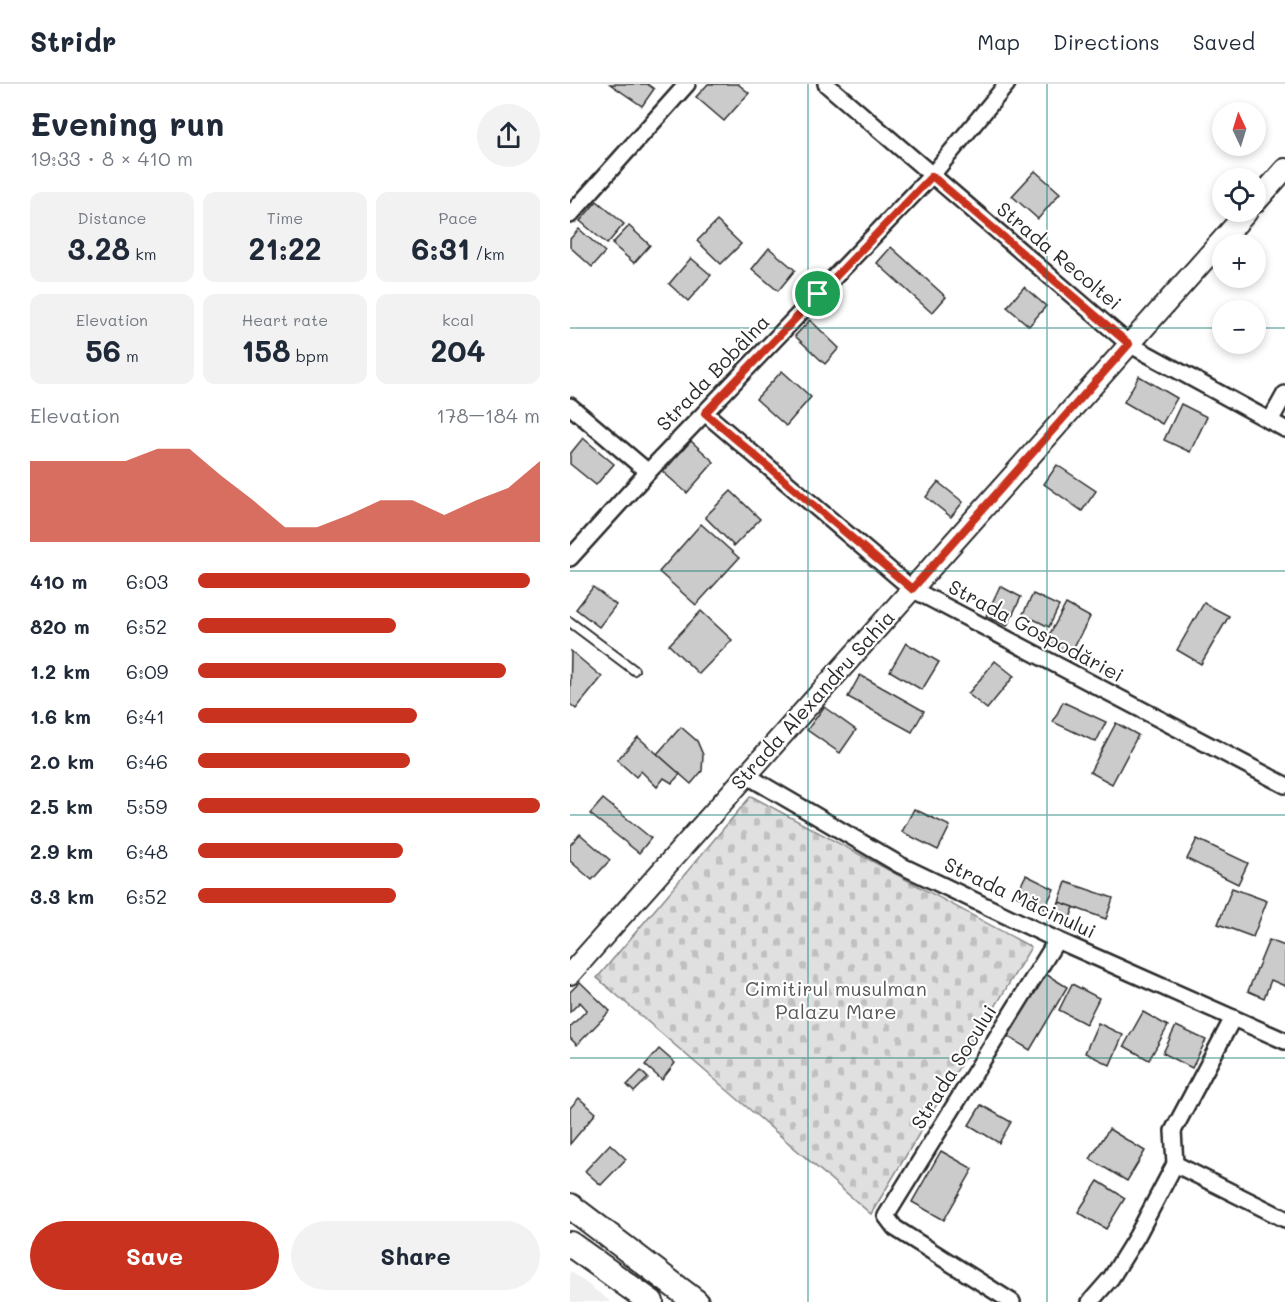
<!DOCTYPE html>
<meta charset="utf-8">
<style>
body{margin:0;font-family:Mali,sans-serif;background:#f2f2f3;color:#1f2937;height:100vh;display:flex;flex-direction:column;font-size:22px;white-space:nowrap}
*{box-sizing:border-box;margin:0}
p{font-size:20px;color:#747a83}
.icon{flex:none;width:33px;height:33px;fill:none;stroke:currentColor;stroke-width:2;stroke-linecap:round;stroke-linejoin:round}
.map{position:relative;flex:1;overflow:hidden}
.side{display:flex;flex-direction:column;background:#fff;width:570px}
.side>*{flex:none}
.needle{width:39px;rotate:356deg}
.fabs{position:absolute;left:642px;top:18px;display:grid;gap:12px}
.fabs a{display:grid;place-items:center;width:54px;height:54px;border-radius:50%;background:#fff;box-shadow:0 3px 9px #0003;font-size:30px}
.pin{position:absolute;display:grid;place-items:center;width:51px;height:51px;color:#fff;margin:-26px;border:3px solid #fff;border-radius:50%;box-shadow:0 2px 6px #0007}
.round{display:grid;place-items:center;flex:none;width:63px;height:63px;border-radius:32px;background:#f2f2f3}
.head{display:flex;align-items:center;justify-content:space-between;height:102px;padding:0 30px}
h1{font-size:33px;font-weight:800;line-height:45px}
.stats{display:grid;grid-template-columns:repeat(3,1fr);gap:9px;height:102px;padding:6px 30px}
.stats div{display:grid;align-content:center;border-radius:12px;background:#f2f2f3;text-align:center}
.stats b{font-size:30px;font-weight:800}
.stats small{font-size:16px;font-weight:400}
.stats p{font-size:16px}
.chart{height:168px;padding:12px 30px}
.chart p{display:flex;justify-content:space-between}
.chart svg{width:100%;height:108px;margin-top:6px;fill:#c8321e;opacity:.7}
.primary-button{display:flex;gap:12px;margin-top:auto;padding:12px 30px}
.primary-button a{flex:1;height:69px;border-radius:36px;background:#c8321e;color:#fff;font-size:24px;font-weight:800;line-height:69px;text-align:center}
.primary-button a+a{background:#f2f2f3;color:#1f2937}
ul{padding:0 30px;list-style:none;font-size:20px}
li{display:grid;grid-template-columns:96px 72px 1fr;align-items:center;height:45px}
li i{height:15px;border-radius:8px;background:#c8321e}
header{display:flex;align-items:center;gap:36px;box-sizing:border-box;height:84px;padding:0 30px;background:#fff;border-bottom:2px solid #e0e1e3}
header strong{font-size:28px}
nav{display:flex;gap:33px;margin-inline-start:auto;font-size:21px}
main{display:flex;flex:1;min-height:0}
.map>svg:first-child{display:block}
</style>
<header>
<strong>Stridr</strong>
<nav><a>Map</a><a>Directions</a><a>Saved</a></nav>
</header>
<main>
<section class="side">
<div class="head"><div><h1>Evening run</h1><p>19:33 · 8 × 410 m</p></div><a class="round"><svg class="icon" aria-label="share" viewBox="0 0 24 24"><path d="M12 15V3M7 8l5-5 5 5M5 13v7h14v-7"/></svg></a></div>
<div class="stats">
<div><p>Distance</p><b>3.28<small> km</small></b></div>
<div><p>Time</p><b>21:22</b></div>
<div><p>Pace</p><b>6:31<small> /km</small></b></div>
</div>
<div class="stats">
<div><p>Elevation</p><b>56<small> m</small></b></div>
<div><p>Heart rate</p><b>158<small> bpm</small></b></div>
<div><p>kcal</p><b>204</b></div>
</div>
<div class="chart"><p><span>Elevation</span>178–184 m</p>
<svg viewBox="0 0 160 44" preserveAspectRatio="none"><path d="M0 44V11L10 11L20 11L30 11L40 6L50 6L60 17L70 27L80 38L90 38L100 33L110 27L120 27L130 33L140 27L150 22L160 11V44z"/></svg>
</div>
<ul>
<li><b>410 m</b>6:03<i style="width:97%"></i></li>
<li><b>820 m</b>6:52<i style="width:58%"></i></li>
<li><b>1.2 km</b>6:09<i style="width:90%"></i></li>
<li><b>1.6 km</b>6:41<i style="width:64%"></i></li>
<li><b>2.0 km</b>6:46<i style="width:62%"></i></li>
<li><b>2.5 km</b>5:59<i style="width:100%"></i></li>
<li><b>2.9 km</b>6:48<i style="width:60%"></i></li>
<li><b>3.3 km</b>6:52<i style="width:58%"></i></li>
</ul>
<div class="primary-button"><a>Save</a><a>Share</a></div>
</section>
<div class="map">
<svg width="715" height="1218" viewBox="0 0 715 1218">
<defs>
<pattern id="cemetery-stones" width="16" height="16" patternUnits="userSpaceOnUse" patternTransform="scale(1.5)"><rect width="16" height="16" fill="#e0e0e0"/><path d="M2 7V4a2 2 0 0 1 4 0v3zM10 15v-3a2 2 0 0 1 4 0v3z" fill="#c0c0c0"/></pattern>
</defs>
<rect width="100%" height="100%" fill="#fff"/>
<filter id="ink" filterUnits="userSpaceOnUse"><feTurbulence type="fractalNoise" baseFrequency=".0167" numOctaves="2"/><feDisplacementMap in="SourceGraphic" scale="12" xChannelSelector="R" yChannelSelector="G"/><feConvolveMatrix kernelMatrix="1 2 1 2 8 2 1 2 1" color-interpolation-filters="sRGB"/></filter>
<g filter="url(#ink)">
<path fill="#efefef" d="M0 1187 41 1218H0Z"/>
<path fill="url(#cemetery-stones)" stroke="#868686" stroke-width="1.5" d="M181 712 461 863 301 1130 27 894Z"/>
<g fill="#cbcbcb" stroke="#2b2b2b" stroke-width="1.5">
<path d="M40 0H77L84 5 72 22Z"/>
<path d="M138 0H168L179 9 154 37 126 13Z"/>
<path d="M465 87 490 109 468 135 442 112Z"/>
<path d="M27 117 54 140 37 160 10 137Z"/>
<path d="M147 137 171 160 151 180 127 157Z"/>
<path d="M59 142 80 161 64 179 42 160Z"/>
<path d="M9 145 35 168 22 183 0 163V155Z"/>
<path d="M321 163 376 213 362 229 307 179Z"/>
<path d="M199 164 225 186 208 207 182 185Z"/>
<path d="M121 174 141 191 118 217 99 200Z"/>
<path d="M454 203 476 222 459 242 437 223Z"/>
<path d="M240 236 269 264 255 280 225 252Z"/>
<path d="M212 287 241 313 216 342 186 315Z"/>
<path d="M569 292 607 314 592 340 554 318Z"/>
<path d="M611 320 637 333 620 368 594 356Z"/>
<path d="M13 354 44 380 26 401 0 380V370Z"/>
<path d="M121 357 144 378 117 409 93 388Z"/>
<path d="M487 381 526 407 512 427 474 400Z"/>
<path d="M368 398 393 418 381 433 356 413Z"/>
<path d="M161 407 190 435 164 462 135 433Z"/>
<path d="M131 440 169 474 126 521 89 488Z"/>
<path d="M430 502 451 513 437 542 416 532Z"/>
<path d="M23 503 46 521 29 543 6 525Z"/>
<path d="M463 510 489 522 479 543 453 530Z"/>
<path d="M634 519 659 532 631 580 607 566Z"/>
<path d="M496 520 520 533 500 570 476 557Z"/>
<path d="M131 527 162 556 129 590 99 561Z"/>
<path d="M336 559 369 578 352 606 320 587Z"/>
<path d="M1 567 32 593 6 625 0 620Z"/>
<path d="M425 577 444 592 417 625 398 610Z"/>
<path d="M290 591 354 627 342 648 278 613Z"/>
<path d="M493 618 536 638 526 658 483 638Z"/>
<path d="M254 623 286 646 270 669 237 646Z"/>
<path d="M546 639 568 651 542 700 520 688Z"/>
<path d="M111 643 127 657 133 671 132 687 121 700 87 670Z"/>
<path d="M68 653 110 690 102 699 94 694 87 703 71 687 66 693 47 676Z"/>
<path d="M33 715 81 754 69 769 20 730Z"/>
<path d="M344 725 380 742 368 766 332 748Z"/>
<path d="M10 750 40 776 22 796 0 777V761Z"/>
<path d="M627 755 678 779 668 800 617 775Z"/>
<path d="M456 791 484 805 474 825 446 811Z"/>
<path d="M496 798 543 814 536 835 489 818Z"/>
<path d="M662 804 697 817 683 853 648 840Z"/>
<path d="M489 818 504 823 498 840 483 835Z"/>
<path d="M699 856 715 862V902L701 896 694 914 678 907Z"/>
<path d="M474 889 497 903 460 966 437 952Z"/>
<path d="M10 898 40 927 7 961 0 954V943L17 926 10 918 0 928V908Z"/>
<path d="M502 900 529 914 516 940 489 926Z"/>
<path d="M573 928 598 942 579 976 554 962Z"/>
<path d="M528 939 553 951 540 981 515 969Z"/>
<path d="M606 942 636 956 622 984 593 969Z"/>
<path d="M89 965 105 979 92 996 75 981Z"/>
<path d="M71 987 78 994 64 1008 57 1001Z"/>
<path d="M9 1014 26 1029 0 1060V1024Z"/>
<path d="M411 1021 441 1038 429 1059 399 1041Z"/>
<path d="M539 1045 575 1067 557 1097 520 1075Z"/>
<path d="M40 1060 56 1075 31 1101 15 1087Z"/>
<path d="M371 1067 403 1085 374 1136 342 1118Z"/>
<path d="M528 1097 555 1114 536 1145 508 1128Z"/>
</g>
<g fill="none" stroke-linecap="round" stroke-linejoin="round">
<g stroke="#2b2b2b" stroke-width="12">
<path id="service" d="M0 538 64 586"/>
</g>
<g stroke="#2b2b2b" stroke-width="20">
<g id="minor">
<path d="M256 0 559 260 715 345"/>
<path d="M0 131 117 0"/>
<path d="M0 322 78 388"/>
<path d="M135 329 342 505 715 701"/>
<path d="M700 337 715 310"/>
<path d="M0 474 78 388 362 91 437 0"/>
<path d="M176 691 330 781 487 856 715 957"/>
<path d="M605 1080 715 1135"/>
<path d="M442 1218 325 1144 316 1132 487 856"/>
<path d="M520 1218 541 1194 567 1152 605 1080 603 1047 663 934"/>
</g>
</g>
<g stroke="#2b2b2b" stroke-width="24">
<g id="tertiary">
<path d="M686 118 715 85"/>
<path d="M0 890 677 128"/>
</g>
</g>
<g stroke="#2b2b2b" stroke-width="28">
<g id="primary">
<path d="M0 1122 126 1218"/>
<path d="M0 1160 81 1218"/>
</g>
</g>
<use href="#service" stroke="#fff" stroke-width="8"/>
<use href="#minor" stroke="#fff" stroke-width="15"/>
<use href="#tertiary" stroke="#fff" stroke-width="20"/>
<use href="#primary" stroke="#fff" stroke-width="24"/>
</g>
</g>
<g fill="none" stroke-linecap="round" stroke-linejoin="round" filter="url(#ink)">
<g stroke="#fff" stroke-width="12">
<path id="route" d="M362 92 559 260 342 505 135 329Z"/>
</g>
<use href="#route" stroke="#c8321e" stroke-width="8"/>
</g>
<path fill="none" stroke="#0f766e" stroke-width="1.5" stroke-opacity="0.55" d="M238 0V1218M477 0V1218M0 244H652M686 244H715M0 487H715M0 731H715M0 974H715"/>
<g text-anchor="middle" stroke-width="4.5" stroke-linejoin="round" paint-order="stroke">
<g font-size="20" fill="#2b2b2b" stroke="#fff">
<text transform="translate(489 172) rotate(40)" y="7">Strada Recoltei</text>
<text transform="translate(143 289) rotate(-46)" y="7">Strada Bobâlna</text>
<text transform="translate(466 547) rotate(28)" y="7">Strada Gospodăriei</text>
<text transform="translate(243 616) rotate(-48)" y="7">Strada Alexandru Sahia</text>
<text transform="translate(450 814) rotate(25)" y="7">Strada Măcinului</text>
<text transform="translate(384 983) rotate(-58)" y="7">Strada Socului</text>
</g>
<g font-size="20" fill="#585858" stroke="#fff">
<text x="266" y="912">Cimitirul musulman<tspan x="266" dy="23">Palazu Mare</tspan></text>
</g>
</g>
</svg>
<div class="fabs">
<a><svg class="needle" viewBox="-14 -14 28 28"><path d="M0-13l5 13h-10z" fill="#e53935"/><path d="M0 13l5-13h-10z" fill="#747a83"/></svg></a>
<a><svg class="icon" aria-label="locate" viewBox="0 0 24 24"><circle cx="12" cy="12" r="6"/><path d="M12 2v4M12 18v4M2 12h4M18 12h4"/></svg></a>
<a>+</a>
<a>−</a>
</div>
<div class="pin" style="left:248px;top:210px;background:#1e9e55"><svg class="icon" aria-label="arrive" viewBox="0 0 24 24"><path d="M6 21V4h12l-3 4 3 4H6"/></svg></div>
</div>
</main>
